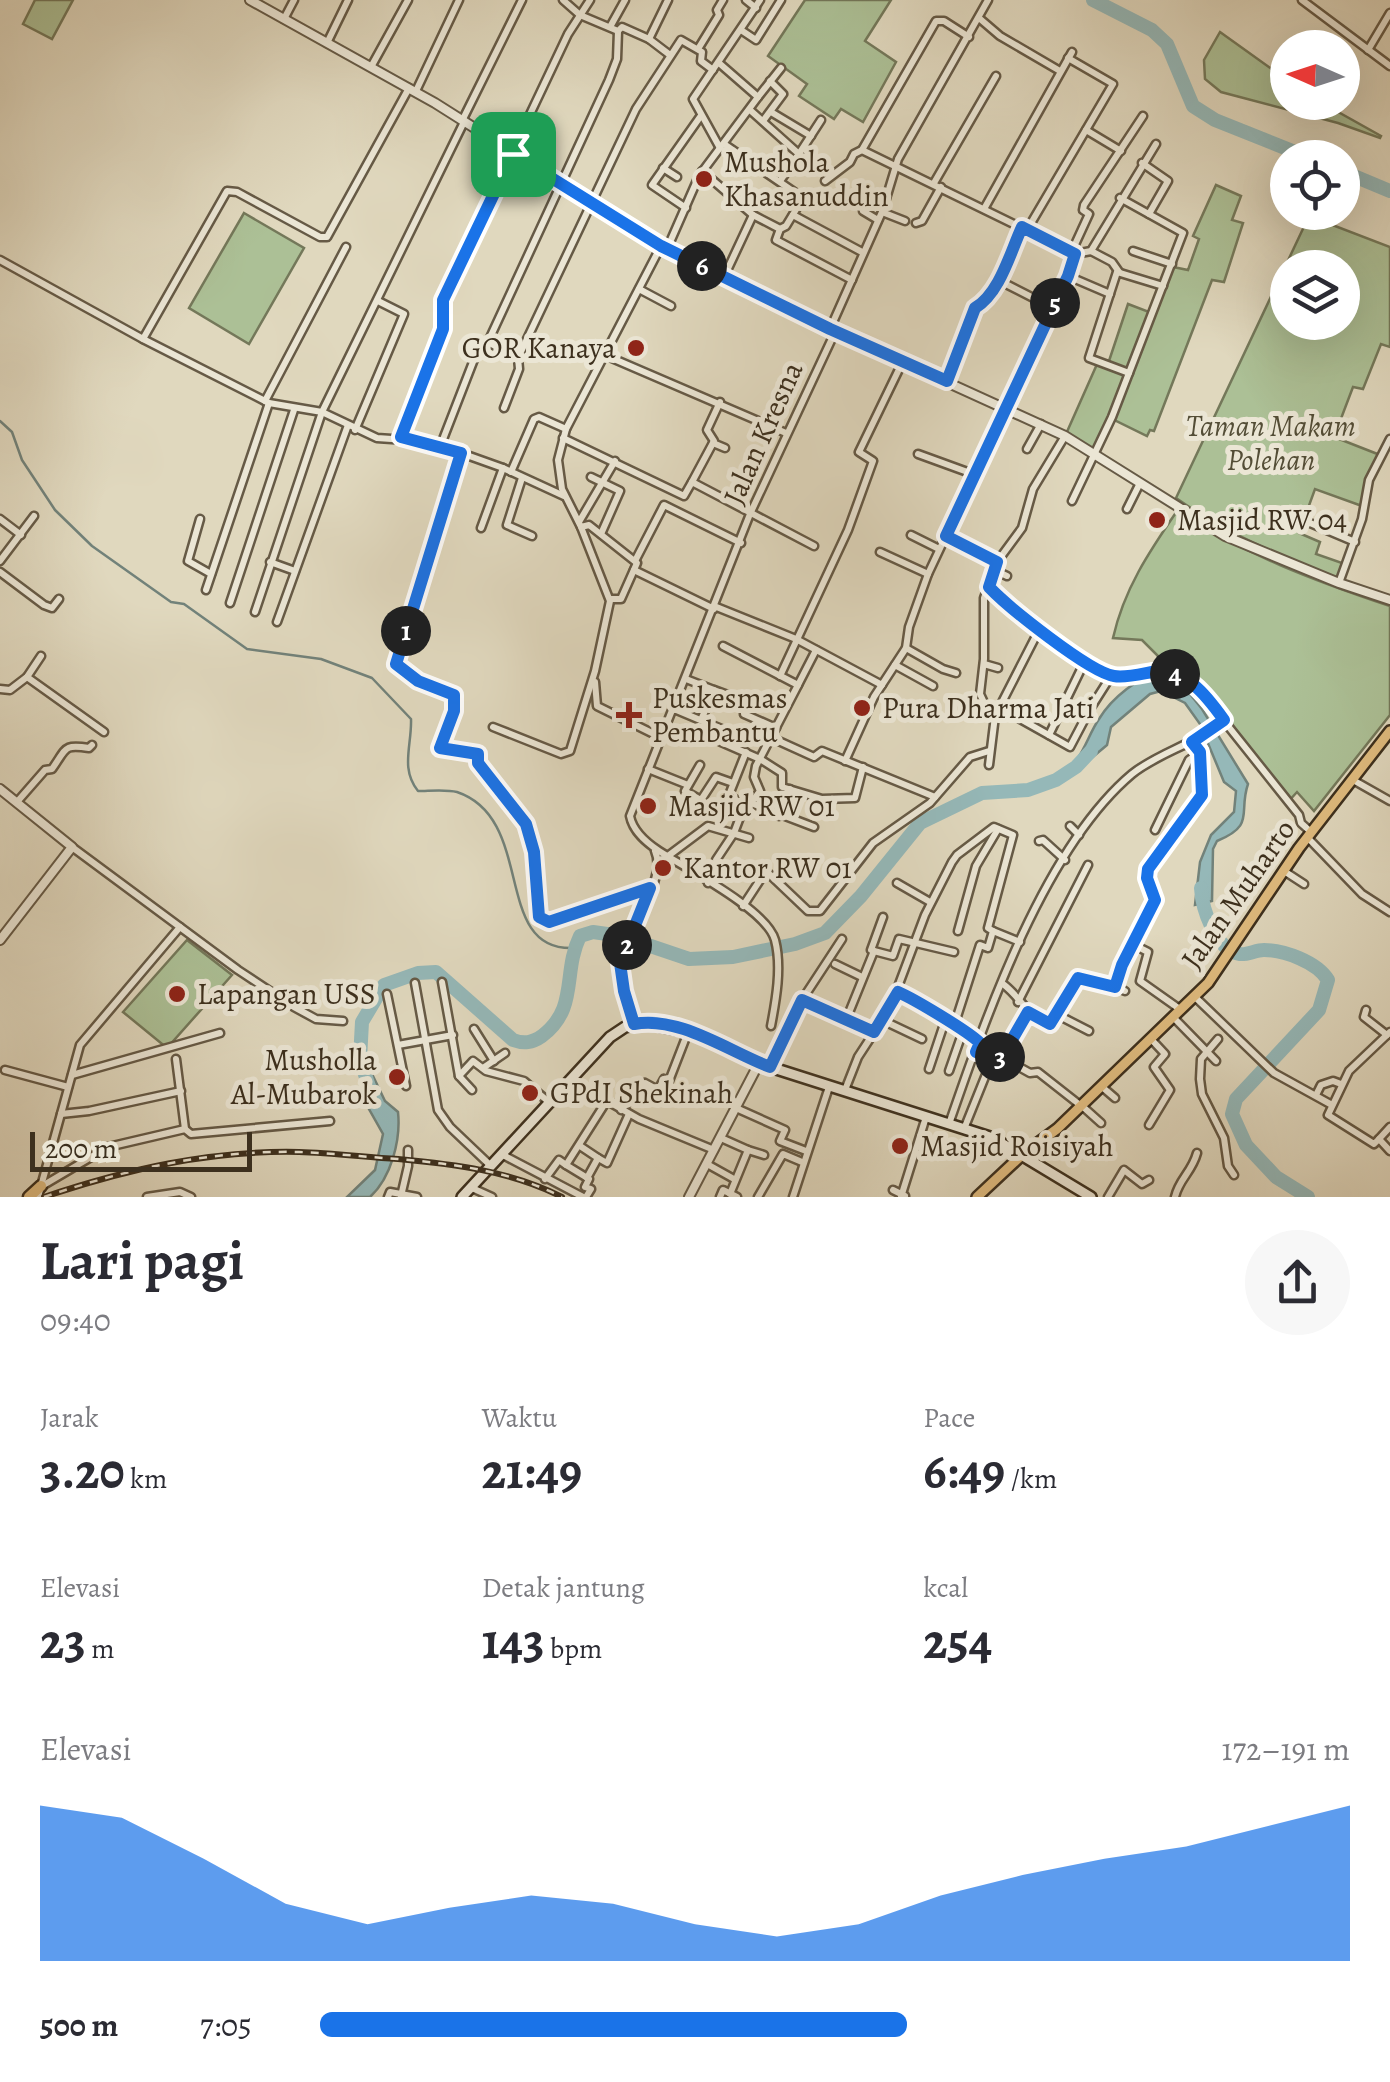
<!DOCTYPE html>
<html lang="id">
<meta charset="utf-8">
<style>
body{margin:0;font-family:Alegreya,serif;background:#f7f7f7;color:#2b2b33;height:100vh;display:flex;flex-direction:column;font-size:38px;white-space:nowrap}
*{box-sizing:border-box;margin:0}
p{font-size:32px;color:#7c7c81}
.icon{flex:none;width:55px;height:55px;fill:none;stroke:currentColor;stroke-width:2;stroke-linecap:round;stroke-linejoin:round}
.map{position:relative;height:1197px;overflow:hidden}
.drawer{display:flex;flex-direction:column;background:#fff;flex:1}
.drawer>*{flex:none}
.needle{width:65px;rotate:273deg}
.fabs{position:absolute;left:1270px;top:30px;display:grid;gap:20px}
.fabs a{display:grid;place-items:center;width:90px;height:90px;border-radius:50%;background:#fff;box-shadow:0 10px 40px #0002;font-size:50px}
.scale{position:absolute;left:30px;bottom:25px;width:222px;box-sizing:border-box;padding-left:10px;border:5px solid #3d301e;border-top:0;font-size:28px;line-height:35px;white-space:nowrap;color:#3d301e;-webkit-text-stroke:8px #ebe6d5;paint-order:stroke}
.pin{position:absolute;display:grid;place-items:center;width:85px;height:85px;color:#fff;margin:-42px;border-radius:20px;box-shadow:0 5px 15px #0006}
.km{position:absolute;width:50px;height:50px;margin:-25px;border-radius:50%;background:#222;color:#fff;font-size:28px;line-height:50px;text-align:center}
.round{display:grid;place-items:center;flex:none;width:105px;height:105px;border-radius:52px;background:#f7f7f7}
.headline{display:flex;align-items:center;justify-content:space-between;height:170px;padding:0 40px}
h1{font-size:55px;font-weight:700;line-height:75px}
.figures{display:grid;grid-template-columns:repeat(3,1fr);gap:15px;height:170px;padding:10px 40px}
.figures div{display:grid;align-content:center}
.figures b{font-size:50px;font-weight:700}
.figures small{font-size:28px;font-weight:400}
.figures p{font-size:28px}
.chart{height:280px;padding:20px 40px}
.chart p{display:flex;justify-content:space-between}
.chart svg{width:100%;height:180px;margin-top:10px;fill:#1a73e8;opacity:.7}
ul{padding:0 40px;list-style:none;font-size:32px}
li{display:grid;grid-template-columns:160px 120px 1fr;align-items:center;height:75px}
li i{height:25px;border-radius:12px;background:#1a73e8}
.map>svg:first-child{display:block}
</style>
<div class="map">
<svg width="1390" height="1197" viewBox="0 0 1390 1197">
<rect width="100%" height="100%" fill="#e0d8be"/>
<filter id="stains"><feTurbulence type="fractalNoise" baseFrequency=".002" numOctaves="4"/><feColorMatrix values="0 0 0 0 .2 0 0 0 0 .09 0 0 0 0 .02 0 0 0 .5 -.17"/></filter>
<radialGradient id="worn" r=".72"><stop offset=".6" stop-color="#630" stop-opacity="0"/><stop offset="1" stop-color="#630" stop-opacity=".3"/></radialGradient>
<g fill="#acc096" stroke="#74785a" stroke-width="2.5" fill-rule="evenodd">
<path d="M35 0H73L52 39 23 24Z"/>
<path d="M805 0H891L865 41 896 62 863 122 841 109 834 119 799 96 807 84 768 56Z"/>
<path d="M1220 32 1287 80 1288 102 1322 103 1381 136 1380 138 1338 123 1221 92 1205 79 1204 60Z"/>
<path d="M1216 185 1241 196 1232 220 1243 223 1224 282 1212 280 1154 431 1150 430 1147 436 1110 418 1096 451 1066 434 1098 362 1108 364 1128 304 1154 314 1173 267 1188 270 1199 239 1193 236Z"/>
<path d="M244 213 304 248 249 344 189 308Z"/>
<path d="M1309 216 1390 247V347L1381 344 1363 389 1353 387 1334 437 1380 455 1368 475 1362 506 1315 489 1299 533 1320 542 1316 554 1342 563 1337 579C1280 556 1226 533 1176 498ZM1288 268H1342V322H1288Z"/>
<path d="M1177 511C1244 554 1315 581 1390 606V715L1314 811 1297 792 1287 803 1241 747 1233 731 1142 640 1113 638C1124 589 1149 552 1177 511Z"/>
<path d="M187 940 232 975 167 1048 123 1012Z"/>
</g>
<g fill="#95b8b8" stroke="#72827a" stroke-width="2.5">
<path d="M1162 673 1178 679 1202 709 1248 784C1238 813 1256 825 1217 841L1213 849 1212 901 1195 905 1200 862 1211 835 1234 812 1236 791 1224 782 1200 724 1185 703 1161 691 1150 694 1111 727 1107 745 1082 766 1076 761C1086 747 1090 732 1099 719 1111 699 1139 675 1162 673Z"/>
<path d="M373 1076 385 1101 398 1112C401 1140 391 1178 370 1197H347L375 1170 383 1134 365 1102 360 1085Z"/>
</g>
<g fill="none" stroke-linecap="round" stroke-linejoin="round">
<path stroke="#72827a" stroke-width="2.5" d="M0 421 12 432 22 460 55 510 92 546 171 602 184 604 247 649 321 659 372 678 411 719C412 745 400 769 418 791 429 791 446 789 457 792 537 819 491 952 574 948"/>
<g stroke="#95b8b8" stroke-width="14">
<path d="M1093 0 1152 30 1167 44 1193 106 1215 120 1310 158"/>
<path d="M1342 171 1390 191"/>
<path d="M1201 888C1202 908 1215 950 1240 954 1247 955 1256 950 1264 950 1284 950 1317 962 1328 980L1319 1010 1236 1099 1232 1114 1246 1145 1276 1177 1308 1197"/>
<path d="M372 1096 360 1059 362 1022 384 985 418 973 436 972 513 1040C524 1044 532 1043 542 1036 579 1008 562 973 580 936L593 932 621 936 689 959 733 957 795 944 825 933 861 896 920 823 982 793 1028 790 1056 780 1076 767 1091 751"/>
</g>
<g stroke="#665a46" stroke-width="11">
<g id="minor">
<path d="M563 0 580 15 618 31 622 27 649 39 670 55"/>
<path d="M746 0 756 8"/>
<path d="M1302 0 1390 66"/>
<path d="M979 18 1000 36 1060 71"/>
<path d="M284 19 294 0"/>
<path d="M610 27 625 0"/>
<path d="M741 30 756 40 781 0"/>
<path d="M649 39 668 0"/>
<path d="M327 43 348 0"/>
<path d="M698 49 719 15 717 10 723 0"/>
<path d="M1368 50 1390 13"/>
<path d="M719 63 758 97 781 68"/>
<path d="M371 67 408 0"/>
<path d="M416 91 459 0"/>
<path d="M750 110 799 154 780 181"/>
<path d="M771 112 811 136"/>
<path d="M462 121 522 0"/>
<path d="M763 121 783 94 770 81"/>
<path d="M1086 130 1121 151"/>
<path d="M724 144 803 198 786 226 780 229 776 240 852 280"/>
<path d="M720 148 693 99 760 0"/>
<path d="M862 150 1075 254"/>
<path d="M799 154 821 120"/>
<path d="M1142 163 1168 181 1149 214"/>
<path d="M663 168 677 177"/>
<path d="M702 171 753 215 780 229"/>
<path d="M825 181 850 162 854 154 862 150 936 21H944L969 37"/>
<path d="M934 183 996 76"/>
<path d="M686 208 652 185 700 117"/>
<path d="M984 209 1072 52"/>
<path d="M863 211 878 220"/>
<path d="M882 212 905 221"/>
<path d="M793 215 862 252"/>
<path d="M916 223 922 221 941 187"/>
<path d="M1027 230 1113 84 1068 58"/>
<path d="M667 249 699 176 758 97"/>
<path d="M1072 251 1089 214 1083 210 1084 205 1143 116"/>
<path d="M1091 251 1112 262 1119 272"/>
<path d="M1133 251 1172 264"/>
<path d="M1075 254 1091 251 1156 144"/>
<path d="M0 260 143 339 269 403 322 412 377 438 421 441 461 453 503 468 564 496"/>
<path d="M1068 276 1110 294"/>
<path d="M724 277 753 215"/>
<path d="M998 280 1053 308"/>
<path d="M639 289 671 306"/>
<path d="M830 329 882 212 898 159 988 0"/>
<path d="M143 339 227 191 237 192 320 237H327L409 88"/>
<path d="M488 342 609 80 617 59 618 31"/>
<path d="M607 356 786 433"/>
<path d="M1129 373 1089 358 1117 272 1163 286"/>
<path d="M947 381 975 308C1000 294 1010 253 1022 227"/>
<path d="M265 401 346 247"/>
<path d="M504 408 519 369 518 358 636 109 681 40 702 52 701 61 713 70"/>
<path d="M355 430 404 314 378 301"/>
<path d="M401 437 443 329C446 316 441 304 446 292L568 34 590 0"/>
<path d="M563 438 684 496 692 482 814 546"/>
<path d="M713 443 725 448"/>
<path d="M440 447 480 344 488 342 518 358"/>
<path d="M1027 449 1041 424"/>
<path d="M461 453 397 666 418 681 455 695 454 711 440 748 478 755V763L526 824 534 852 539 917 549 922 651 889"/>
<path d="M918 454 973 474"/>
<path d="M511 472 534 419 539 417 566 429"/>
<path d="M591 477 620 491 601 534"/>
<path d="M522 478 507 525 532 536"/>
<path d="M692 482 714 441 707 430 720 402"/>
<path d="M1072 501 1112 417 1183 233 1120 198"/>
<path d="M1127 509 1140 483"/>
<path d="M0 519 21 535"/>
<path d="M200 519 188 561 211 574"/>
<path d="M579 522 615 461"/>
<path d="M1310 523 1355 542"/>
<path d="M581 527 589 525 637 563 621 599H610"/>
<path d="M481 528 503 468"/>
<path d="M911 535 939 549"/>
<path d="M946 536 997 562"/>
<path d="M880 552 928 574"/>
<path d="M0 561 34 516"/>
<path d="M635 561 664 505 741 543"/>
<path d="M270 562 295 571"/>
<path d="M634 570 714 609"/>
<path d="M994 570 1007 576"/>
<path d="M0 572 44 605 52 608 59 599"/>
<path d="M1339 583 1362 519 1369 480 1390 439"/>
<path d="M989 587 1018 615 1111 676 1162 671 1193 682 1299 815 1301 823 1311 832"/>
<path d="M206 590 269 403"/>
<path d="M230 603 294 410"/>
<path d="M714 606 796 639 882 685"/>
<path d="M255 612 322 412 464 122"/>
<path d="M277 622 348 425"/>
<path d="M723 646 798 685 756 766 754 777 760 791 751 803 742 804 729 795 746 752"/>
<path d="M906 648 943 669 956 673"/>
<path d="M984 664 998 668"/>
<path d="M895 665 933 686"/>
<path d="M780 676 848 530 873 461 859 452 903 361"/>
<path d="M27 677 104 732"/>
<path d="M686 679 714 690 701 720"/>
<path d="M595 682 597 706 662 738"/>
<path d="M798 685 816 650"/>
<path d="M0 689 10 690 27 677 41 656"/>
<path d="M714 690 741 700 744 702V714L776 728"/>
<path d="M999 707 1070 747 1090 709 1111 676"/>
<path d="M674 709 724 730 721 742 760 759 782 773V787L822 799 855 798 863 767"/>
<path d="M995 716 987 709 980 694 984 659V598L997 562 1022 528 1033 489 1065 436"/>
<path d="M493 727 561 754 570 751 595 671 610 601 581 527 562 489 558 460 566 429 661 246"/>
<path d="M1049 735 1085 661"/>
<path d="M772 738 814 757 822 751 935 797"/>
<path d="M845 761 874 697 906 648 909 627 928 574 1068 276 1075 254"/>
<path d="M700 765 685 791 701 800 716 777 733 783"/>
<path d="M989 765 995 716 1039 630"/>
<path d="M648 769 688 785"/>
<path d="M1353 780 1390 801"/>
<path d="M17 802 45 770 52 769C67 748 63 744 89 748L92 745"/>
<path d="M751 803 814 827"/>
<path d="M779 816 790 789"/>
<path d="M1070 826 1079 835"/>
<path d="M1155 830 1189 760 1199 753"/>
<path d="M1308 838 1362 894 1390 912"/>
<path d="M1039 841 1043 840 1065 860"/>
<path d="M72 847 238 970 294 1007 316 1019 343 1021"/>
<path d="M668 856 708 826 749 838"/>
<path d="M1284 871 1304 884"/>
<path d="M708 883 718 868 716 860 734 833 745 804"/>
<path d="M897 883 930 902"/>
<path d="M743 906 766 871 808 911H820L873 843 930 803 970 757 989 751"/>
<path d="M958 931 976 866 998 829"/>
<path d="M993 931 1020 942"/>
<path d="M1132 944 1148 952 1140 981 1181 1010"/>
<path d="M874 951 893 956 899 939 954 952"/>
<path d="M835 964 862 977"/>
<path d="M442 982 459 1076 472 1090"/>
<path d="M415 983 438 1110 450 1127 491 1166"/>
<path d="M1003 984C1021 997 1027 1017 1049 1024L1056 1014 1089 1031"/>
<path d="M1125 991 1115 987 1118 975 1155 901 1146 872 1202 795 1200 753 1192 742"/>
<path d="M897 992 922 1004 980 1043"/>
<path d="M387 994 406 1086"/>
<path d="M1194 996 1274 1073 1332 1105"/>
<path d="M802 1000 842 939"/>
<path d="M1018 1002 1088 865"/>
<path d="M1366 1010 1364 1017 1387 1035"/>
<path d="M1056 1014 1078 978 1115 987"/>
<path d="M1173 1017 1216 1061"/>
<path d="M846 1020 874 951 871 950 883 917"/>
<path d="M882 1020 922 1039"/>
<path d="M634 1024C628 1006 617 982 621 962 626 930 668 880 655 851"/>
<path d="M771 1026C776 1000 782 967 775 940 767 910 687 869 659 851 647 843 633 832 630 816L750 514 835 332"/>
<path d="M474 1029 494 1061"/>
<path d="M1390 1032 1349 1071 1328 1115 1374 1144 1379 1139 1390 1151"/>
<path d="M1218 1039 1201 1059 1200 1079 1202 1094 1224 1138 1228 1166 1234 1175"/>
<path d="M398 1045 453 1035"/>
<path d="M977 1052 1001 1057 1030 1073 1038 1072 1080 1105"/>
<path d="M1001 1057 1028 1012"/>
<path d="M176 1059 185 1129"/>
<path d="M770 1067 802 1000 874 1032"/>
<path d="M483 1068 505 1053"/>
<path d="M929 1069 945 1021"/>
<path d="M5 1070 68 1087"/>
<path d="M949 1071 963 1031"/>
<path d="M72 1075 220 1033"/>
<path d="M459 1076 473 1061 486 1071 524 1081 550 1103"/>
<path d="M572 1081 639 1119 714 1150"/>
<path d="M1101 1086 1115 1098"/>
<path d="M845 1090 858 1057 890 1008 925 915 952 862 957 855 994 827 1013 835 988 928 993 931 988 948 980 945 954 1026"/>
<path d="M1316 1095 1321 1085 1333 1081 1341 1084"/>
<path d="M1081 1105 1101 1123"/>
<path d="M736 1108 785 1130 780 1141 806 1151"/>
<path d="M621 1110 645 1083 658 1090 664 1079 669 1081 688 1032"/>
<path d="M61 1114 89 1111 181 1091"/>
<path d="M949 1124C986 1017 1044 848 1132 774 1159 752 1197 744 1224 720"/>
<path d="M1149 1125 1170 1090 1154 1067 1165 1054 1151 1039"/>
<path d="M964 1129 993 1057"/>
<path d="M721 1138 748 1150 730 1194"/>
<path d="M1379 1139 1390 1127"/>
<path d="M580 1146 598 1158 587 1178"/>
<path d="M748 1150 764 1155"/>
<path d="M503 1155 583 1197"/>
<path d="M598 1158 607 1163 629 1114"/>
<path d="M707 1164 734 1179"/>
<path d="M566 1165 589 1179 585 1187 591 1189 586 1197"/>
<path d="M545 1179 559 1160 566 1165 606 1102"/>
<path d="M42 1186 108 1147 185 1129 191 1134 330 1121"/>
<path d="M472 1188 492 1197"/>
<path d="M893 1190 905 1196"/>
<path d="M401 1196 408 1166V1150"/>
<path d="M38 1197 80 1045 180 927"/>
<path d="M147 1197 180 1192 191 1197"/>
<path d="M388 1197 390 1192 417 1197"/>
<path d="M720 1197 723 1190 737 1197"/>
<path d="M758 1197 783 1154 802 1162"/>
<path d="M793 1197 829 1087"/>
<path d="M901 1197 926 1117"/>
<path d="M1108 1197 1124 1170 1142 1184 1149 1180"/>
<path d="M1175 1197C1179 1179 1192 1172 1197 1153"/>
</g>
</g>
<g stroke="#665a46" stroke-width="12">
<g id="tertiary">
<path d="M250 0 435 103 661 246 830 329 1065 436 1225 536 1339 583 1390 600"/>
<path d="M0 789 72 847 0 940"/>
<path d="M689 1197 759 1063"/>
</g>
</g>
<g stroke="#3d301e" stroke-width="14">
<path id="secondary" d="M462 1197 610 1037 625 1027 643 1023 688 1032 770 1067 993 1138 1091 1197"/>
</g>
<g stroke="#3d301e" stroke-width="14">
<path id="primary" d="M977 1197 1023 1154 1057 1129 1208 983 1299 848 1390 731"/>
</g>
<g stroke="#3d301e" stroke-width="15">
<path id="trunk" d="M29 1197 41 1186"/>
</g>
<use href="#minor" stroke="#ebe6d5" stroke-width="6"/>
<use href="#tertiary" stroke="#ebe6d5" stroke-width="8"/>
<use href="#secondary" stroke="#ebe6d5" stroke-width="9"/>
<use href="#primary" stroke="#e0bc7f" stroke-width="9"/>
<use href="#trunk" stroke="#e0bc7f" stroke-width="10"/>
<g stroke="#3d301e" stroke-width="6">
<path id="rail" d="M44 1197C127 1169 211 1150 299 1152 332 1153 365 1157 398 1159 454 1164 511 1171 562 1197"/>
</g>
<use href="#rail" stroke="#ebe6d5" stroke-width="2.5" stroke-dasharray="8" stroke-linecap="butt"/>
</g>
<g fill="none" stroke-linecap="round" stroke-linejoin="round">
<g stroke="#fff" stroke-width="20">
<path id="route" d="M513 154 661 246 830 329 947 381 975 308C1000 293 1010 253 1022 227L1075 254 1068 276 946 536 997 562 989 587C1008 607 1089 672 1114 676 1125 678 1141 674 1152 672 1187 669 1206 695 1224 720L1192 742 1200 752 1202 795 1148 869 1147 878 1155 900 1122 965 1115 987 1078 978 1050 1024 1028 1012 1002 1057 976 1052 980 1043C968 1031 914 999 898 992L874 1032 802 1000 770 1067C730 1052 678 1015 634 1024L624 991 620 963 650 888 549 922 539 917 534 852 526 824 478 763V754L440 748 454 711V695L418 681 396 664 461 453 401 437 443 329V300Z"/>
</g>
<use href="#route" stroke="#1a73e8" stroke-width="12"/>
</g>
<g fill="#8f2418" stroke="#ebe6d5" stroke-width="4">
<circle cx="704" cy="179" r="10"/>
<circle cx="636" cy="348" r="10"/>
<circle cx="1157" cy="520" r="10"/>
<circle cx="862" cy="708" r="10"/>
<path d="M624 700h10v10h10v10h-10v10h-10v-10h-10v-10h10z"/>
<circle cx="648" cy="806" r="10"/>
<circle cx="663" cy="868" r="10"/>
<circle cx="177" cy="994" r="10"/>
<circle cx="397" cy="1077" r="10"/>
<circle cx="530" cy="1093" r="10"/>
<circle cx="900" cy="1146" r="10"/>
</g>
<g text-anchor="middle" stroke-width="10" stroke-linejoin="round" paint-order="stroke">
<g font-size="30" fill="#3d301e" stroke="#ebe6d5" text-anchor="start">
<text x="724" y="172">Mushola<tspan x="724" dy="34">Khasanuddin</tspan></text>
<text x="616" y="358" text-anchor="end">GOR Kanaya</text>
<text x="1177" y="530">Masjid RW 04</text>
<text x="652" y="708">Puskesmas<tspan x="652" dy="34">Pembantu</tspan></text>
<text x="882" y="718">Pura Dharma Jati</text>
<text x="668" y="816">Masjid RW 01</text>
<text x="683" y="878">Kantor RW 01</text>
<text x="197" y="1004">Lapangan USS</text>
<text x="377" y="1070" text-anchor="end">Musholla<tspan x="377" dy="34">Al-Mubarok</tspan></text>
<text x="550" y="1103">GPdI Shekinah</text>
<text x="920" y="1156">Masjid Roisiyah</text>
</g>
<g font-size="30" font-style="italic" fill="#534d36" stroke="#ebe6d5">
<text x="1271" y="436">Taman Makam<tspan x="1271" dy="34">Polehan</tspan></text>
</g>
<g font-size="30" fill="#3d301e" stroke="#ebe6d5">
<text transform="translate(763 433) rotate(-66)" y="10">Jalan Kresna</text>
<text transform="translate(1238 894) rotate(-55)" y="10">Jalan Muharto</text>
</g>
</g>
<rect width="100%" height="100%" filter="url(#stains)"/>
<rect width="100%" height="100%" fill="url(#worn)"/>
</svg>
<div class="fabs">
<a><svg class="needle" viewBox="-14 -14 28 28"><path d="M0-13l5 13h-10z" fill="#e53935"/><path d="M0 13l5-13h-10z" fill="#7c7c81"/></svg></a>
<a><svg class="icon" aria-label="locate" viewBox="0 0 24 24"><circle cx="12" cy="12" r="6"/><path d="M12 2v4M12 18v4M2 12h4M18 12h4"/></svg></a>
<a><svg class="icon" aria-label="layers" viewBox="0 0 24 24"><path d="M12 4l9 5-9 5-9-5zM3 14l9 5 9-5"/></svg></a>
</div>
<div class="scale">200 m</div>
<div class="pin" style="left:513px;top:154px;background:#1e9e55"><svg class="icon" aria-label="arrive" viewBox="0 0 24 24"><path d="M6 21V4h12l-3 4 3 4H6"/></svg></div>
<b class="km" style="left:406px;top:631px">1</b>
<b class="km" style="left:627px;top:945px">2</b>
<b class="km" style="left:1000px;top:1057px">3</b>
<b class="km" style="left:1175px;top:674px">4</b>
<b class="km" style="left:1055px;top:303px">5</b>
<b class="km" style="left:702px;top:266px">6</b>
</div>
<section class="drawer">
<div class="headline"><div><h1>Lari pagi</h1><p>09:40</p></div><a class="round"><svg class="icon" aria-label="share" viewBox="0 0 24 24"><path d="M12 15V3M7 8l5-5 5 5M5 13v7h14v-7"/></svg></a></div>
<div class="figures">
<div><p>Jarak</p><b>3.20<small> km</small></b></div>
<div><p>Waktu</p><b>21:49</b></div>
<div><p>Pace</p><b>6:49<small> /km</small></b></div>
</div>
<div class="figures">
<div><p>Elevasi</p><b>23<small> m</small></b></div>
<div><p>Detak jantung</p><b>143<small> bpm</small></b></div>
<div><p>kcal</p><b>254</b></div>
</div>
<div class="chart"><p><span>Elevasi</span>172–191 m</p>
<svg viewBox="0 0 160 44" preserveAspectRatio="none"><path d="M0 44V6L10 9L20 19L30 30L40 35L50 31L60 28L70 30L80 35L90 38L100 35L110 28L120 23L130 19L140 16L150 11L160 6V44z"/></svg>
</div>
<ul>
<li><b>500 m</b>7:05<i style="width:57%"></i></li>
</ul>
</section>
